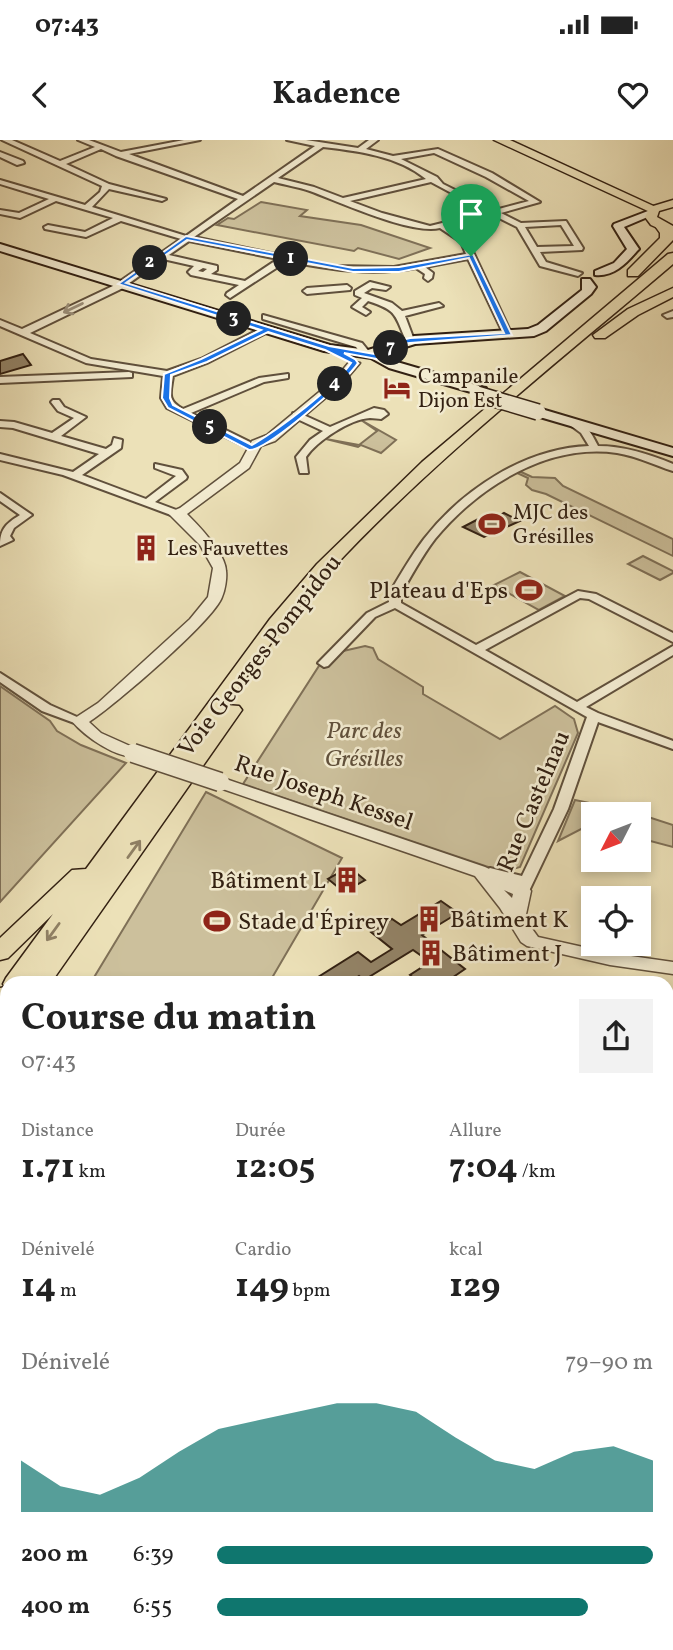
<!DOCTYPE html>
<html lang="fr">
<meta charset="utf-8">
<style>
body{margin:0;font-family:Vollkorn,serif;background:#f2f2f2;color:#222;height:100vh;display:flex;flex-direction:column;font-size:26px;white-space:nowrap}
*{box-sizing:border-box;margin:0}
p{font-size:23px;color:#767676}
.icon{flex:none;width:38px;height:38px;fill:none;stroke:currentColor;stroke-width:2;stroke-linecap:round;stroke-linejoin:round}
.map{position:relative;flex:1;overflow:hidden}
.side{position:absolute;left:0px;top:836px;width:674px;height:674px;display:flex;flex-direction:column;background:#fff;border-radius:21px 21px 0 0;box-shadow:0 4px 10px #0003}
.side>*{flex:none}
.needle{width:46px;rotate:228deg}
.controls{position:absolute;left:581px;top:662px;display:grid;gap:14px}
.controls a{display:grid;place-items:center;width:70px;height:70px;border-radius:0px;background:#fff;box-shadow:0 4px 10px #0003;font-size:35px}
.pin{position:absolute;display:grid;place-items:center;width:60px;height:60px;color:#fff;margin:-72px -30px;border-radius:50% 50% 50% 0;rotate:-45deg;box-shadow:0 0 7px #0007}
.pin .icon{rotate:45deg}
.km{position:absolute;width:35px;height:35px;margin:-18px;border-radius:50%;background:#222;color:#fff;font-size:19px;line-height:35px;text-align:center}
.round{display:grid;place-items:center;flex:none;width:74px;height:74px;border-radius:0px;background:#f2f2f2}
.summary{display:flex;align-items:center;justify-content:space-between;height:119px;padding:0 21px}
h1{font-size:38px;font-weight:700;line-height:52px}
.metrics{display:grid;grid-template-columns:repeat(3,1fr);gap:10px;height:119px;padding:7px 21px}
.metrics div{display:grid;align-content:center}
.metrics b{font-size:35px;font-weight:700}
.metrics small{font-size:19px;font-weight:400}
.metrics p{font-size:19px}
.chart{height:196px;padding:14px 21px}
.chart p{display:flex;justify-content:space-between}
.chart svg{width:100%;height:126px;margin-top:7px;fill:#0f766e;opacity:.7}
ul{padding:0 21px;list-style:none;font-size:23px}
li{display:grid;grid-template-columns:112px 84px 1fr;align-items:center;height:52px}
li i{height:18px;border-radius:9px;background:#0f766e}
.status{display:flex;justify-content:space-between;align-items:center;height:49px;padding:0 35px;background:#fff;direction:ltr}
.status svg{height:19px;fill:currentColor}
header{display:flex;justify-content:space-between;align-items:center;height:91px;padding:0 21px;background:#fff;font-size:32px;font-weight:700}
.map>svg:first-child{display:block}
</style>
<div class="status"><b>07:43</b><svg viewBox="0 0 49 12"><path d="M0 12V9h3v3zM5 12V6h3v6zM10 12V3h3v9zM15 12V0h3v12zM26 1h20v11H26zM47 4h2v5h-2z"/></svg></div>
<header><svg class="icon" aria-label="back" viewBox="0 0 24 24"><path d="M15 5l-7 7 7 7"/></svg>Kadence<svg class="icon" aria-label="heart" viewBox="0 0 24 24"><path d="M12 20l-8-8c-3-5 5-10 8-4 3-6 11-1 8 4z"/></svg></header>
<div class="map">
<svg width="673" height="1510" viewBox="0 0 673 1510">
<rect width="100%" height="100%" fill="#ece1b8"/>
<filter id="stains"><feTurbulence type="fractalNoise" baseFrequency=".00286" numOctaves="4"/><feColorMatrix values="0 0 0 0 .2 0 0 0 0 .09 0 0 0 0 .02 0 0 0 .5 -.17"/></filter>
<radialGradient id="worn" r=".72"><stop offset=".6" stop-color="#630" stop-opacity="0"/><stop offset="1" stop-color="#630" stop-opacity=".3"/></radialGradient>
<g fill="#ccc09c" stroke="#7f7057" stroke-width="2">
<path d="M261 62 307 70 300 76 361 85 430 108 399 119 358 108 354 111 217 85 228 78 234 79Z"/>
<path d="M361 280 396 300 381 313 361 305 358 307 326 299 359 305 377 291Z"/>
<path d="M519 331 532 337 555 338 563 346 673 399V416L546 354 532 350 526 345 528 338 515 332Z"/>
<path d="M643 416 673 431V433L660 440 628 424Z"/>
<path d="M520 432 565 456 539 470 494 445Z"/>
<path d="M365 506 373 508 378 519 423 547V554L500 599 555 566 574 579 578 593 520 727 503 732 243 644 326 515Z"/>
<path d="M0 546 50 581 57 591 81 605 126 623 0 762Z"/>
<path d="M206 652 342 718 269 843 90 844Z"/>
<path d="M575 660 637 673 638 674H593V683L558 701Z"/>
<path d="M639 674 673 685V707L639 698Z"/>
<path d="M7 979V1125L0 1121V991Z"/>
<path d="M667 1321 673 1326V1510H371L366 1503H667Z"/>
</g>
<g fill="#938468" stroke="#322012" stroke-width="2">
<path d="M23 214 31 225 0 234V221Z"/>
<path d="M504 373 520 381 484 397 463 387 488 374 495 378Z"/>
<path d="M349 727 365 740 344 752 328 739Z"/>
<path d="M441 761 458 773 422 795 465 829 443 844H420L410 835 430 822 413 810 364 840 359 836 347 844H307L358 812 371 822 392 809 371 792 392 779 401 785Z"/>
</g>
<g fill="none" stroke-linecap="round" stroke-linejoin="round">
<g stroke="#60503c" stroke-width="4">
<g id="minor">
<path d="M2 0H12L60 21 95 7 78 0H89L121 12 184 0H200L129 14 243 56 315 6 287 0H306L358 8 369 0H378L366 9 393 16 438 9 492 33 540 62 501 73 521 83 566 81 583 108 582 110 540 112 546 122 582 133 578 136 540 126 517 87 493 75 447 86 468 101 512 195 511 197 504 195 468 119 425 127 433 133 432 138 428 141 424 138 425 134 416 128C373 136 330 130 287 121L230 158 226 155 227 153 239 145 191 135 188 132 194 126 163 119 121 149 30 193 91 219 167 231 201 219 264 187H270V191L207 223 173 236C171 252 166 260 183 269L259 238 288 234V238L264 242 191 273 250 302 251 304 246 307 167 268 161 258 163 236 86 223 0 186V180L22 189 115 145 181 99 121 81 86 97 45 89 44 87 48 85 85 92 113 78 56 61 20 78 0 74V70L19 73 49 59 0 44V40L85 65 100 52 102 46ZM323 7C358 11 398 16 426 39L343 58 314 47 278 38ZM101 9 116 16 238 59 186 96 92 67 109 49 162 61 166 59 109 44 66 24ZM434 13 486 37 529 61 495 70 443 44 437 37 401 19ZM274 42C286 45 298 47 310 51 340 62 411 95 440 88L461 102 466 114 394 127 332 126 194 97ZM431 42 487 72 430 86 382 73 350 61ZM561 85 574 106 537 107 525 87ZM189 101 278 119 245 141 211 134 217 130V126L169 115ZM203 128 207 129 203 132 198 131Z"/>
<path d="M0 12 23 21 24 23 17 25 0 17Z"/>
<path d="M370 142 390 147 386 150 372 148 364 153 392 163 402 171 439 163 443 166 405 176 414 200 407 202C394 175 399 171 368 161L362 167 370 172 366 175 352 167 362 158 355 155V151Z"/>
<path d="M347 145 351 148 350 150 307 154 303 151 307 148Z"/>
<path d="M673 171V177L667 178 663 175Z"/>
<path d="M263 175 362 203 371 214 363 216 356 207 263 179Z"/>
<path d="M129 232 132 233V237L0 243V237Z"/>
<path d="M53 260H59L64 267 86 277 61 296 106 309 112 305 114 298 122 300 121 308 82 335 146 359 176 336 155 328V324L182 330 187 337 186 339 155 362 179 371V375H171L63 335 0 320V314L73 332 99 314 13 288 0 287V281L14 282 52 293 74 278 58 271 51 262Z"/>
<path d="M374 268 384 270 388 274 381 279C378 279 374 278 370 278 350 279 317 301 306 317L308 333H300L296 317 310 300 323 291 293 277V273H299L330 287Z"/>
<path d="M570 281C585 280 592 294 598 306 624 306 649 314 673 324V331C654 325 637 316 617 313 547 303 478 347 435 399 422 416 411 436 401 454V463L476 505 578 451 596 454 673 493V502L589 459 580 458 485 510 577 562 673 506V515L586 567 598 573 673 601V609L598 582 568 669 529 751 522 756 515 751 518 744 485 736 483 733 490 728 522 736 554 669 587 577 395 468 375 477 328 526 324 527 318 523 367 473 389 462V454C400 435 411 416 424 399 462 350 525 308 589 306L581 293 570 285Z"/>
<path d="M0 353 32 375 14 388 10 396 13 400 0 406C0 390 5 384 20 375L0 361Z"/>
<path d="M0 533 50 565 86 581 80 585 42 571 0 542Z"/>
<path d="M7 1357V1389L0 1386V1360Z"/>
<path d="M7 1394V1420L0 1423V1396Z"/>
<path d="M375 1503H399L401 1510H378Z"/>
</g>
</g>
<g stroke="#60503c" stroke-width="3">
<g id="tertiary">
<path d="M350 221 360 223 343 243 275 301 261 306 249 328 187 374C199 386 226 414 226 431 227 438 225 450 222 457 214 480 114 566 89 582L101 593 139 610 141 613 139 616C119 621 84 596 72 581L75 578 98 563 190 479 208 457 213 428 200 405 168 373 180 368 240 323 252 301 267 295 335 239Z"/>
<path d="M220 637 485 727 528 747 531 751 525 779 538 797 610 813 673 822V834L610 825 527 806 521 802 500 768 475 736 214 646 212 642ZM504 750 513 754 512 758Z"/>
</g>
</g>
<g stroke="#322012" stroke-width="4">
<g id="secondary">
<path d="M648 71 657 73 624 87 639 109 637 111C626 124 613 137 595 135V131L614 123 627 109 613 86 614 84Z"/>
<path d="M0 104 330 205 368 210 414 196 528 189 538 185 582 150V139H590L596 147 591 154 546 191 534 196 415 204 383 214 397 222 486 248V254L481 255 389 228 371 218 324 211 0 111Z"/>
<path d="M538 268 673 308V316L533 275 531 272Z"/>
</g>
</g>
<g stroke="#322012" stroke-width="3">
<path id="primary" d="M673 60V67L659 71 657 77 673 86V95L651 85 645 77 650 67Z"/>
</g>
<g stroke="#322012" stroke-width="3">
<g id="trunk">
<path d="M494 0H510L660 69 658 72H650Z"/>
<path d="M661 82 673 91V100L638 136H628V130L660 98V93L655 86Z"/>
<path d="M673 113V124C557 223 434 319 330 431 291 473 259 520 226 565L239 566 242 570 50 844H7V871L0 873V848L5 847 3 844 6 838 53 774 8 818 0 820V798L72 730 86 729 270 479 317 424 422 322 668 114Z"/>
<path d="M673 148V157L638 175 605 198H595L593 195 628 169Z"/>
<path d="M7 876V902L0 904V878Z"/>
</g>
</g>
<use href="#minor" fill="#f3ecd1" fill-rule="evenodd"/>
<use href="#tertiary" fill="#f3ecd1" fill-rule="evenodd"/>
<use href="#secondary" fill="#f3ecd1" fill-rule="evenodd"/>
<use href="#primary" fill="#ece1b8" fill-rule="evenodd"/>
<use href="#trunk" fill="#ece1b8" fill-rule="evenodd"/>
<g stroke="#60503c" stroke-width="21" stroke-linecap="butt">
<path id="tertiary-bridge" d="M133 613 220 642"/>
</g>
<g stroke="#322012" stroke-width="18" stroke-linecap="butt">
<path id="secondary-bridge" d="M477 254 538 272"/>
</g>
<use href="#tertiary-bridge" stroke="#f3ecd1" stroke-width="18"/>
<use href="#secondary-bridge" stroke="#f3ecd1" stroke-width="15"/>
</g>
<defs><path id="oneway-shaft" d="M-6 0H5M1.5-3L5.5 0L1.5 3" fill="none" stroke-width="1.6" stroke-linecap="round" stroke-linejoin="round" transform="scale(1.75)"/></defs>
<use stroke="#9c907b" href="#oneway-shaft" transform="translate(73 168) rotate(154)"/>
<g stroke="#8f8065">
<use href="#oneway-shaft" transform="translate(134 709) rotate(-54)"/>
<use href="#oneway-shaft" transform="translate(53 792) rotate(126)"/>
</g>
<path fill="#1a73e8" stroke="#fff" stroke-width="2" fill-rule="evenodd" d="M186 96 353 128 399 127 473 114 512 195 410 203 402 204 382 220 344 213 355 219 358 223C348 240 267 311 249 310L168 268 162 258 164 234 201 219 261 190 118 144ZM187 100 353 132H399L469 118 504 193 410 198 397 201 380 215 329 206 126 143ZM268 192 325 210 351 223C333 249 279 289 252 305L173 265 170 258 171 235 207 222Z"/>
<defs>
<g id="hotel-bare" transform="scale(2.1)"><path d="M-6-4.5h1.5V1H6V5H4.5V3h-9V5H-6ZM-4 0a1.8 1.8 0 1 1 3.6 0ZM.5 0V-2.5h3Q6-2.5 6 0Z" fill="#8f2418" stroke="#f3ecd1" stroke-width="2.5" paint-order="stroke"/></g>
<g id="stadium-bare" transform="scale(2.1)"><path d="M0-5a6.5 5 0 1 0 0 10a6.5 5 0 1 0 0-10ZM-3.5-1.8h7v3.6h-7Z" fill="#8f2418" stroke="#f3ecd1" stroke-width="2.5" paint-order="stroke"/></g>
<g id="building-bare" transform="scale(2.1)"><path d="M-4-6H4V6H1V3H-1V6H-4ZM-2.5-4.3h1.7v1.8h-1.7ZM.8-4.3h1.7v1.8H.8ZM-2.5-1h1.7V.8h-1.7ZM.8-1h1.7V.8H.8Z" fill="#8f2418" stroke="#f3ecd1" stroke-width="2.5" paint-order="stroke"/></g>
</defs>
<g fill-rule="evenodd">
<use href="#hotel-bare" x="397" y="248"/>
<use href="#stadium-bare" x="492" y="384"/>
<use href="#building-bare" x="146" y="408"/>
<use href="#stadium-bare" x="529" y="450"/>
<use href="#building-bare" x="347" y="740"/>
<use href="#building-bare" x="429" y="779"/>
<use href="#stadium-bare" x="217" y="781"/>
<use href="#building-bare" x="431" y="813"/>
</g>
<g text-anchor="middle" stroke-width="5" stroke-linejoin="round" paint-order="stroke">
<g font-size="21" fill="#322012" stroke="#f3ecd1" text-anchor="start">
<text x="418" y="243">Campanile<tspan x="418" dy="24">Dijon Est</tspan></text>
<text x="513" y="379">MJC des<tspan x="513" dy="24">Grésilles</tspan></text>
<text x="167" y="415">Les Fauvettes</text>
</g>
<g font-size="24" fill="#322012" stroke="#f3ecd1" text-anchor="start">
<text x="508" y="458" text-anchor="end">Plateau d'Eps</text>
<text x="326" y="748" text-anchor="end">Bâtiment L</text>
<text x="450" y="787">Bâtiment K</text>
<text x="238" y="789">Stade d'Épirey</text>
<text x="452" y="821">Bâtiment J</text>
</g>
<g font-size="24" fill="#322012" stroke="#f3ecd1">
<text transform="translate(259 515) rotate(-52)" y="8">Voie Georges Pompidou</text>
<text transform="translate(324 652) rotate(19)" y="8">Rue Joseph Kessel</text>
<text transform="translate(533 661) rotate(-67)" y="8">Rue Castelnau</text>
</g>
<g font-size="24" font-style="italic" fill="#60503b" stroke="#f3ecd1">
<text x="364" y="598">Parc des<tspan x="364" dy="28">Grésilles</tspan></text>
</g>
</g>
<rect width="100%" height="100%" filter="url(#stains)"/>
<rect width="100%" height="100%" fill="url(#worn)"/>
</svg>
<div class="controls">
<a><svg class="needle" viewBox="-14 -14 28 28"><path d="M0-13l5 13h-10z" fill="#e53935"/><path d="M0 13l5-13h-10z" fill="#767676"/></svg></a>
<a><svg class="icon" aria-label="locate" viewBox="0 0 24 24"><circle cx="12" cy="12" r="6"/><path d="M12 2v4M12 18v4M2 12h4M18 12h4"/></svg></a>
</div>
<div class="pin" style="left:471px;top:116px;background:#1e9e55"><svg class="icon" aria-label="arrive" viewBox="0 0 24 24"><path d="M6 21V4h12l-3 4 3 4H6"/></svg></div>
<b class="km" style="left:291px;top:119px">1</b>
<b class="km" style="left:150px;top:123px">2</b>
<b class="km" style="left:234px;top:179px">3</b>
<b class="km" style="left:335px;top:244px">4</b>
<b class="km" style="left:210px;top:287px">5</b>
<b class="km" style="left:391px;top:208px">7</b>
<section class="side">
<div class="summary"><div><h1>Course du matin</h1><p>07:43</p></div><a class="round"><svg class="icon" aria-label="share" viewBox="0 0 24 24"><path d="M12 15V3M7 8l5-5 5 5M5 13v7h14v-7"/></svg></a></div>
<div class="metrics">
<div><p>Distance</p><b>1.71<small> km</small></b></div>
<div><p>Durée</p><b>12:05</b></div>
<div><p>Allure</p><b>7:04<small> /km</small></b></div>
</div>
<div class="metrics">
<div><p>Dénivelé</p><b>14<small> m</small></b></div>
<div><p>Cardio</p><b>149<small> bpm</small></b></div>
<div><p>kcal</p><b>129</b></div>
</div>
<div class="chart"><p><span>Dénivelé</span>79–90 m</p>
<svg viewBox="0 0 160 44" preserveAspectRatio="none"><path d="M0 44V26L10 35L20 38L30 32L40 23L50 15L60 12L70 9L80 6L90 6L100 9L110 18L120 26L130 29L140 23L150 21L160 26V44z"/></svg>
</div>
<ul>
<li><b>200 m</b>6:39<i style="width:100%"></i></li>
<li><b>400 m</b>6:55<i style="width:85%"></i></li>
</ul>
</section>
</div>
